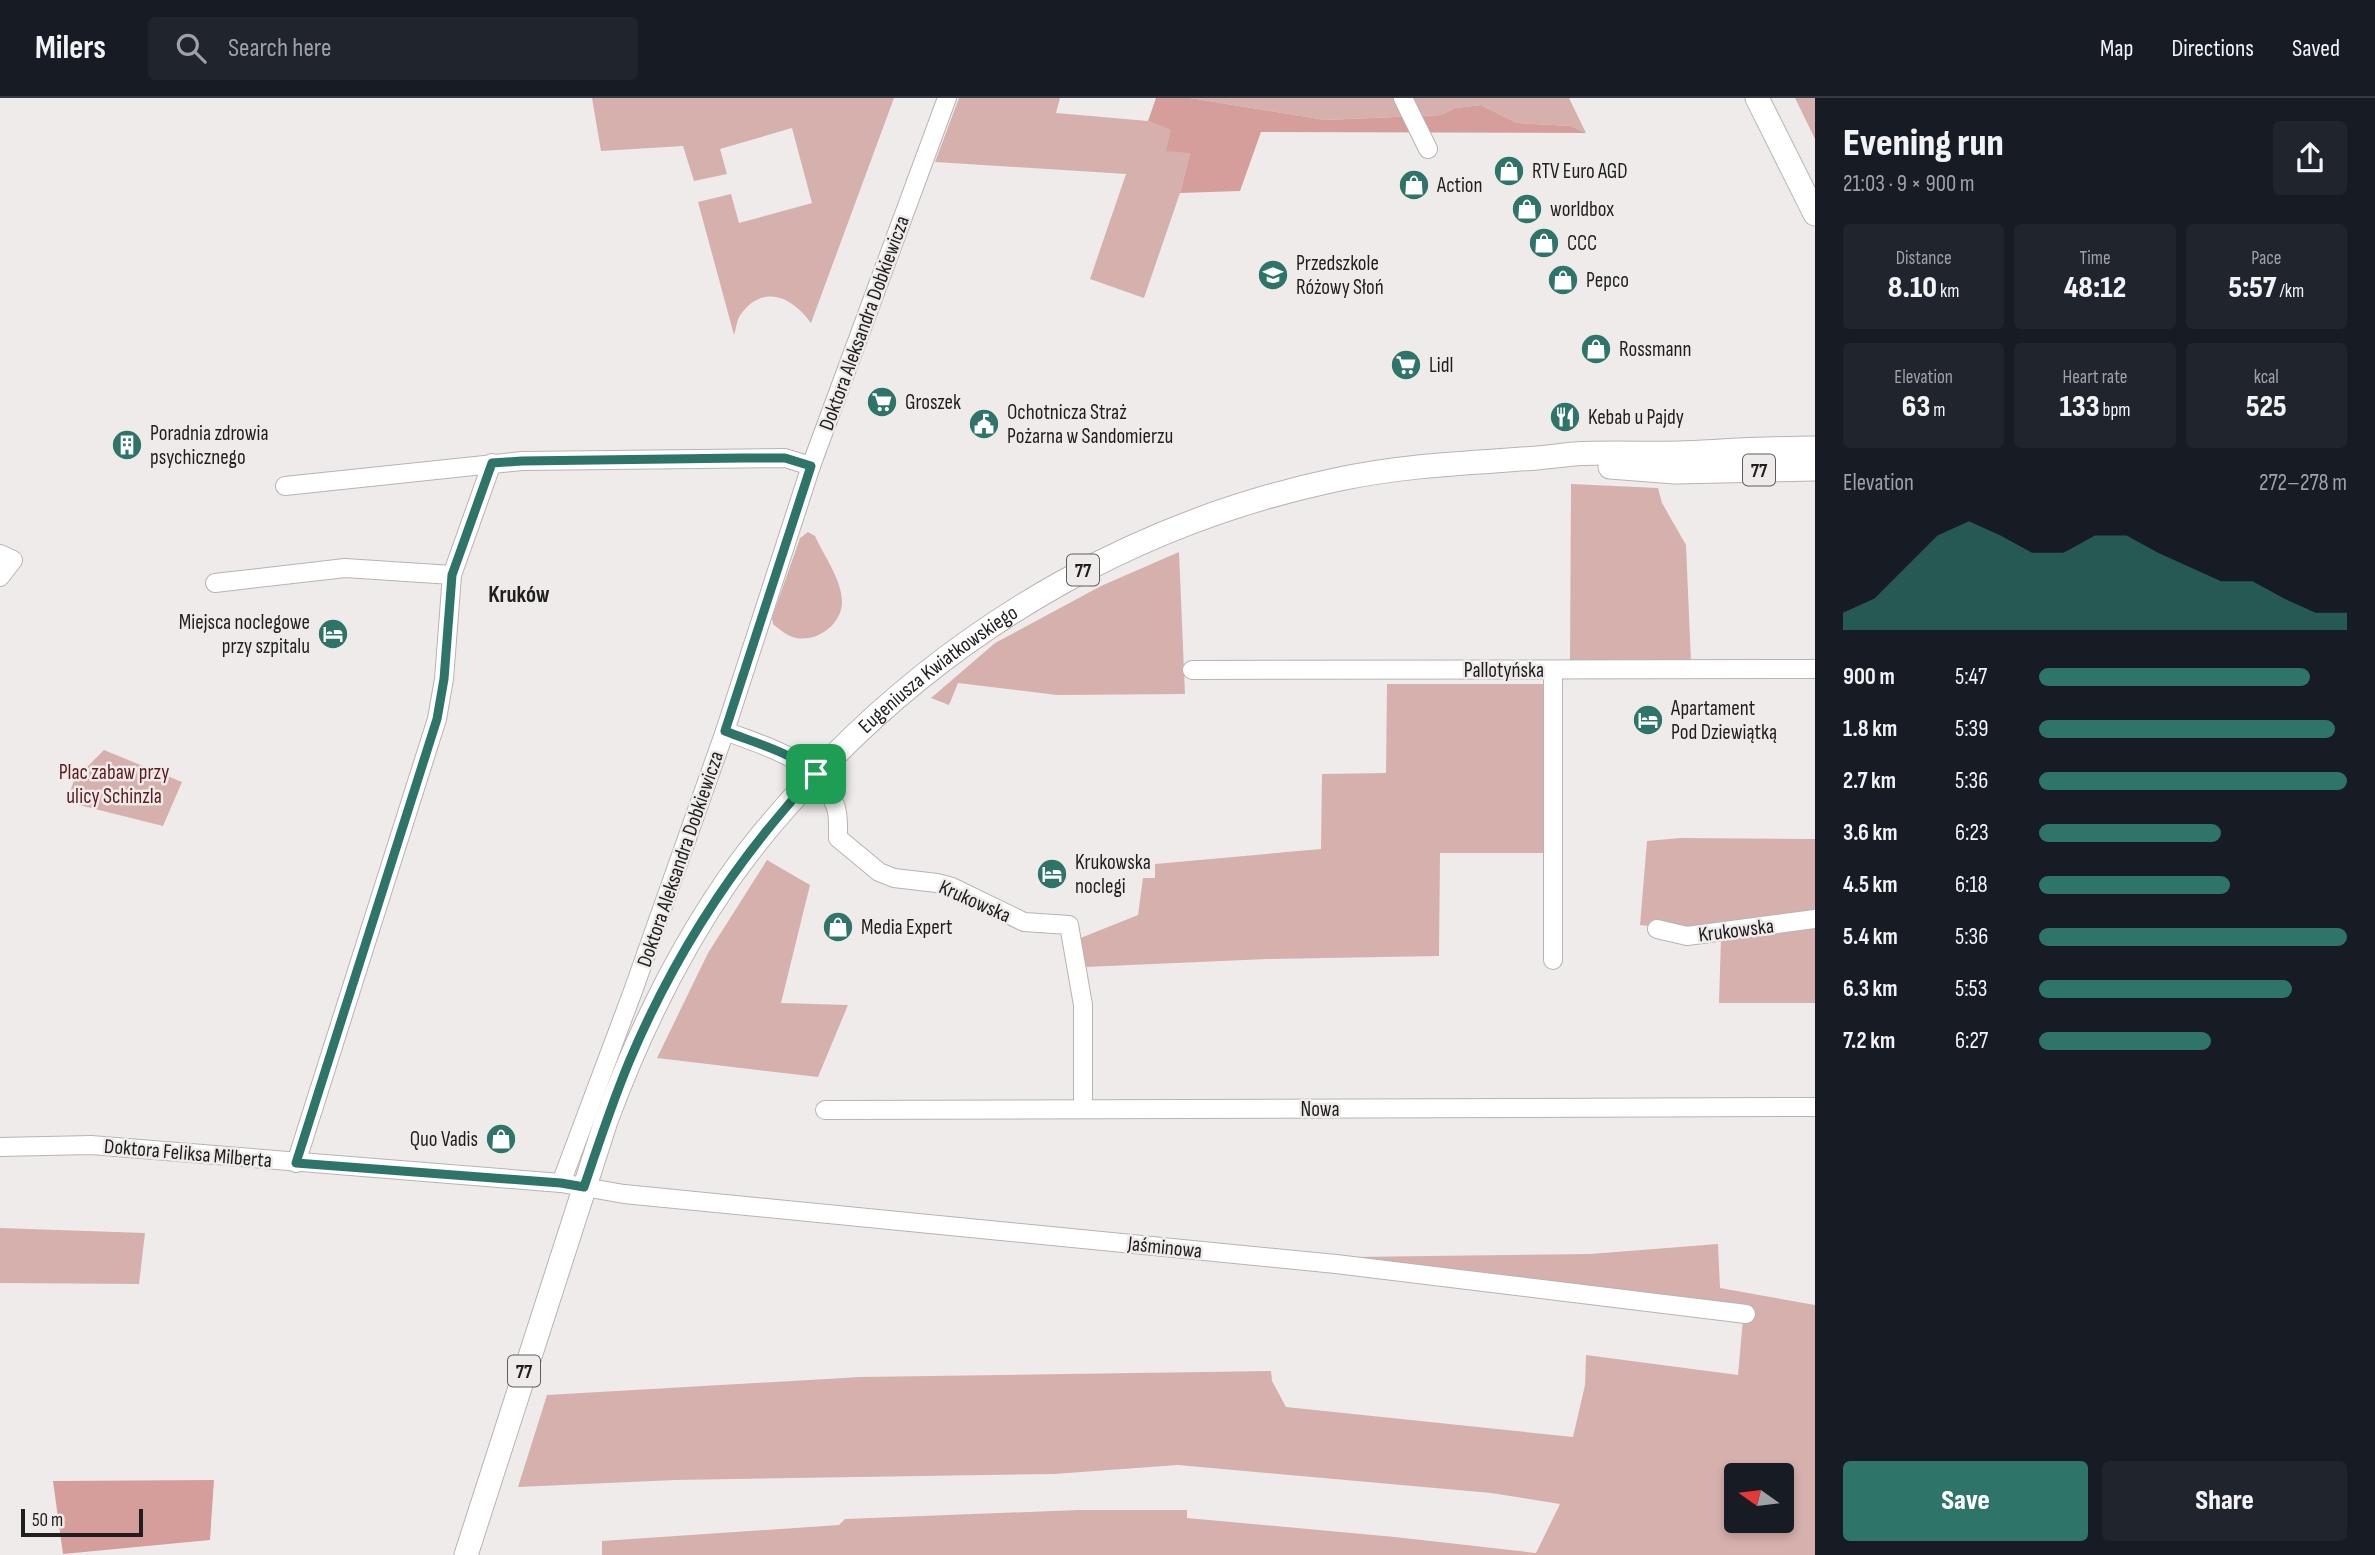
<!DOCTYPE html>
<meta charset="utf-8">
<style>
body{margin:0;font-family:"Sofia Sans Condensed",sans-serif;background:#20242c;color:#f1f3f6;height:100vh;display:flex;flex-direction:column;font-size:26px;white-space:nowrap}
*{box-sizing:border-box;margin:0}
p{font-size:23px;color:#9ea1a6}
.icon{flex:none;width:38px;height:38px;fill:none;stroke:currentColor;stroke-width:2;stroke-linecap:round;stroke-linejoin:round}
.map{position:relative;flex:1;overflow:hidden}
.sheet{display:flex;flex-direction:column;background:#171b24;width:560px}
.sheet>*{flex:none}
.needle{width:46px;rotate:284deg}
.buttons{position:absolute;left:1724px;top:1365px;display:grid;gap:14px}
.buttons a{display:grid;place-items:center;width:70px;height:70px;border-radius:7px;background:#171b24;box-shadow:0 4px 10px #0003;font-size:35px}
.scale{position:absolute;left:21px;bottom:18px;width:122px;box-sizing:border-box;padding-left:7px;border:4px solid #201e1e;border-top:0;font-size:19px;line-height:24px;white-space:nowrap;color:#201e1e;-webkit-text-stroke:5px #f0ebeb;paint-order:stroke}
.pin{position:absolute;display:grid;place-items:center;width:60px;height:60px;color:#fff;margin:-30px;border-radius:14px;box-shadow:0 4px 10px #0006}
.round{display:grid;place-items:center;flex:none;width:74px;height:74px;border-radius:7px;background:#20242c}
.head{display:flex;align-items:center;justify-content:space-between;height:119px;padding:0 28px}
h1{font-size:38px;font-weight:800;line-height:52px}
.figures{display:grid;grid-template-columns:repeat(3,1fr);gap:10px;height:119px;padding:7px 28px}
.figures div{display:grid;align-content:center;border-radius:7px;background:#20242c;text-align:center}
.figures b{font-size:30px;font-weight:800}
.figures small{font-size:19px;font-weight:400}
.figures p{font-size:19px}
.chart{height:196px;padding:14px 28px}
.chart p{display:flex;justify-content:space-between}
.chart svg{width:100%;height:126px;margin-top:7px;fill:#2e7469;opacity:.7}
.primary-button{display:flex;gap:14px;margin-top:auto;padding:14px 28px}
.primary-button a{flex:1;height:80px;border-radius:7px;background:#2e7469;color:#fff;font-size:28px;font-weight:800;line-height:80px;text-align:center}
.primary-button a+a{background:#20242c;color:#f1f3f6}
ul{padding:0 28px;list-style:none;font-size:23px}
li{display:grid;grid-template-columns:112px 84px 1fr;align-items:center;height:52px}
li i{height:18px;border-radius:9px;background:#2e7469}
header{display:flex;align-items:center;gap:42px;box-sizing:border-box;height:98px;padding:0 35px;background:#171b24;border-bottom:2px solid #363941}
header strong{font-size:33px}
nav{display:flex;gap:38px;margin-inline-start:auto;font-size:24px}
.search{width:490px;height:63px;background:#20242c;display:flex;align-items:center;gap:18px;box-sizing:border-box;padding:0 24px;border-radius:7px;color:#9ea1a6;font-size:26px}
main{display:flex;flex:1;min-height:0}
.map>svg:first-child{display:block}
</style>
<header>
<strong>Milers</strong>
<div class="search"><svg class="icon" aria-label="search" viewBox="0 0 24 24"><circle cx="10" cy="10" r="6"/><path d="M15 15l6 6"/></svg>Search here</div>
<nav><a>Map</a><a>Directions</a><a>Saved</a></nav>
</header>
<main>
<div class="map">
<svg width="1815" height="1457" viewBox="0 0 1815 1457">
<rect width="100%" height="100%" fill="#f0ebeb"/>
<g fill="#d6b0ad" fill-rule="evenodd">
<path d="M592 0H894L811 225C793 200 764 185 741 216 737 221 736 231 734 237L698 104 731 96 739 125 812 105 792 30 720 51 727 76 694 83 683 48 601 53Z"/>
<path d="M959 0H1060L1056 15 1148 23 1172 32 1190 55 1180 95 1144 200 1090 181 1126 76 935 64Z"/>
<path d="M1190 0H1569L1586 35 1571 28 1517 25 1481 7 1455 10 1441 17 1325 22Z"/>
<path d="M1795 0H1815V41Z"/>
<path d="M1571 386 1658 390 1662 405 1686 447 1691 564 1570 565Z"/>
<path d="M808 434 815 438C824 458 842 482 842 504 842 526 818 544 796 540 787 538 779 531 773 526L772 520 800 440Z"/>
<path d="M1179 454 1185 596 1057 597 958 585 949 607 931 600 995 545 1101 488Z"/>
<path d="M1387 586H1544L1545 755H1440L1439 858 1267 861 1085 869 1078 841 1138 817 1143 780H1155V766L1321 751 1322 676 1386 675Z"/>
<path d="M104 652 182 684 163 728 67 704 74 682Z"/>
<path d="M1680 740 1815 741V814L1690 832 1640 827 1647 743Z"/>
<path d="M767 762 810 787 781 905 848 907 818 979 657 960 708 855Z"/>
<path d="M1815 829V905H1719L1721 840Z"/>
<path d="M0 1130 145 1135 139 1186 0 1185Z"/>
<path d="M1718 1146 1720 1190 1815 1207V1457H602V1443L839 1427 845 1421 1078 1412H1187V1420L1395 1439 1536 1455 1560 1406 1491 1395 1178 1367 1054 1376 675 1382 518 1389 547 1297 860 1279 1271 1273 1272 1283 1286 1309 1573 1339 1585 1287 1586 1257 1738 1277 1743 1221 1351 1159 1590 1156ZM1736 1377H1782V1423H1736Z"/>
</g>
<g fill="#d69e9b">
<path d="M1156 0H1190L1325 22 1441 17 1455 10 1481 7 1517 25 1571 28 1586 35 1261 34 1240 93 1180 95 1190 55 1166 53 1171 32 1148 23Z"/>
<path d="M214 1382 210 1442 63 1456 53 1383Z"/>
</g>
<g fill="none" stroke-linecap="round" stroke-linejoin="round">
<g stroke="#b8b3b2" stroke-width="20">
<g id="minor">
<path d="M1403 0 1428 51"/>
<path d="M285 388 522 363 785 360 811 368"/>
<path d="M0 456 13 462 0 479"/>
<path d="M215 485 345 470 452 477"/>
<path d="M1192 572 1815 571"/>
<path d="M725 633C767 649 817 661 835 707 839 716 838 730 838 740L879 774 894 780 937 785 952 789 1024 824 1069 827 1083 907V1011"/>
<path d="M1657 831 1687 838 1815 821"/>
<path d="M1553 862V572"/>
<path d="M825 1012 1815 1009"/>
<path d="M0 1049 91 1047 561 1085 624 1096 1336 1166 1746 1216"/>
<path d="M296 1065 437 621 444 581 452 477 492 365"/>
<path d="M561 1085 633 893 725 633 811 368 947 0"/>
</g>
</g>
<g stroke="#b8b3b2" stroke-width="25">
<g id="major">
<path d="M1757 0 1815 116"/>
<path d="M1610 369 1675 374 1815 371"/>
<path id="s1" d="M466 1457 606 1023C637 939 677 856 728 782 758 739 793 699 830 662 968 521 1142 423 1335 382 1404 367 1468 365 1537 360 1550 359 1562 357 1574 356 1609 354 1645 356 1680 355 1725 353 1770 350 1815 350"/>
</g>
</g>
<use href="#minor" stroke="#fff" stroke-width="18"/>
<use href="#major" stroke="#fff" stroke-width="23"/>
</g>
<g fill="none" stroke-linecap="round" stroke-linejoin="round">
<g stroke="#fff" stroke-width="14">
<path id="route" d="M742 360H785L811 368 725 633C755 645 791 654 816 676 736 761 674 857 629 964 612 1005 598 1047 584 1089L561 1085 296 1065 437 621 444 581 452 477 492 365 522 363Z"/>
</g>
<use href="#route" stroke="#2e7469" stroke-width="9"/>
</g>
<defs>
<g id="shop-disc" transform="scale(1.575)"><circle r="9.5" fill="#2e7469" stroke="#f0ebeb"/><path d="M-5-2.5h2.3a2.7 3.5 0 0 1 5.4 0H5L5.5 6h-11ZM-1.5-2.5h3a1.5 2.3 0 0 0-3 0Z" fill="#fff"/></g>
<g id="school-disc" transform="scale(1.575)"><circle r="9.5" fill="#2e7469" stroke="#f0ebeb"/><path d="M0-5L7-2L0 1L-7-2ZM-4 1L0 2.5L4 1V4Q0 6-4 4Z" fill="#fff"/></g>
<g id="supermarket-disc" transform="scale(1.575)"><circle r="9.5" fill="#2e7469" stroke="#f0ebeb"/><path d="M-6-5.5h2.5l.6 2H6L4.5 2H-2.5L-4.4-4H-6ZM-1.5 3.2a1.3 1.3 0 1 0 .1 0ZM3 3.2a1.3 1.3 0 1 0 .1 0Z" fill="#fff"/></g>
<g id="restaurant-disc" transform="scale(1.575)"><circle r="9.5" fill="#2e7469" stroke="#f0ebeb"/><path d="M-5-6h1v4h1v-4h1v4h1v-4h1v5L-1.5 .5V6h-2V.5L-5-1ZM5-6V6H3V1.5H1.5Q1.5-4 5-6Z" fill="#fff"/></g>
<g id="civic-disc" transform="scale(1.575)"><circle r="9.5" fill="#2e7469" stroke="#f0ebeb"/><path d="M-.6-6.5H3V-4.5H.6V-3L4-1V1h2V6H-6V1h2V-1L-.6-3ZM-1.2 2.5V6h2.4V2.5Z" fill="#fff"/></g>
<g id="building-disc" transform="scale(1.575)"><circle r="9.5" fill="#2e7469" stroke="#f0ebeb"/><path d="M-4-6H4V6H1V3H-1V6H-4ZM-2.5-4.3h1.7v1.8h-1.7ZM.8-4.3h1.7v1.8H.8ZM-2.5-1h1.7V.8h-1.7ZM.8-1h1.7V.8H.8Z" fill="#fff"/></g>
<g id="hotel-disc" transform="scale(1.575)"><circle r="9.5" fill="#2e7469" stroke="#f0ebeb"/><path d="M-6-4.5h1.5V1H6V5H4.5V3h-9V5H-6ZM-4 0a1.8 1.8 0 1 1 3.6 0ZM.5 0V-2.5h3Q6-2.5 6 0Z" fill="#fff"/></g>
</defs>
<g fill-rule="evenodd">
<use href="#shop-disc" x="1509" y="73"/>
<use href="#shop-disc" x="1414" y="87"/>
<use href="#shop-disc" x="1527" y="111"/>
<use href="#shop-disc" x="1544" y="145"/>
<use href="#school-disc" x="1273" y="177"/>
<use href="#shop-disc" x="1563" y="182"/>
<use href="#shop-disc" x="1596" y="251"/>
<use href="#supermarket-disc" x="1406" y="267"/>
<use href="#supermarket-disc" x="882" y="304"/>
<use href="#restaurant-disc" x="1565" y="319"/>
<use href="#civic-disc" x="984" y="326"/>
<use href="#building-disc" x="127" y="347"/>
<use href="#hotel-disc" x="333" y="536"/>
<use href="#hotel-disc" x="1648" y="622"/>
<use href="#hotel-disc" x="1052" y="776"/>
<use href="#shop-disc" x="838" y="829"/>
<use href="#shop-disc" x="501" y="1041"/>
</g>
<g text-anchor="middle" stroke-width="5" stroke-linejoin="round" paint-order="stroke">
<g fill="#f0ebeb" stroke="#5e5c5c" stroke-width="2">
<rect x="1743" y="356.5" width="32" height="31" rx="5"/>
<rect x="1067" y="456.5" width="32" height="31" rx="5"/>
<rect x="508" y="1257.5" width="32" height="31" rx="5"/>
</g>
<g font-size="19" font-weight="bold" fill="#201e1e">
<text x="1759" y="379">77</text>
<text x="1083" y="479">77</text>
<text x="524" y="1280">77</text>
</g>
<g font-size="21" fill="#201e1e" stroke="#f0ebeb" text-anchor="start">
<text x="1532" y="80">RTV Euro AGD</text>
<text x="1437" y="94">Action</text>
<text x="1550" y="118">worldbox</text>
<text x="1567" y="152">CCC</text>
<text x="1296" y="172">Przedszkole<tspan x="1296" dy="24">Różowy Słoń</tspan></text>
<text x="1586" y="189">Pepco</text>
<text x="1619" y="258">Rossmann</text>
<text x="1429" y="274">Lidl</text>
<text x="905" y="311">Groszek</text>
<text x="1007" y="321">Ochotnicza Straż<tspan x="1007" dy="24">Pożarna w Sandomierzu</tspan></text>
<text x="1588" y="326">Kebab u Pajdy</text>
<text x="150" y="342">Poradnia zdrowia<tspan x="150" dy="24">psychicznego</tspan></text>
<text x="310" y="531" text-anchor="end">Miejsca noclegowe<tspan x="310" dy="24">przy szpitalu</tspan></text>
<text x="1671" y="617">Apartament<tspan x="1671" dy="24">Pod Dziewiątką</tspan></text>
<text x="1075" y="771">Krukowska<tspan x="1075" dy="24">noclegi</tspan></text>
<text x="861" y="836">Media Expert</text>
<text x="478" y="1048" text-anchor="end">Quo Vadis</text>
</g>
<g font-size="21" fill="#201e1e" stroke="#f0ebeb">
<text transform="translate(864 225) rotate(-70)" y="7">Doktora Aleksandra Dobkiewicza</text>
<text dy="7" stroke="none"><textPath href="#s1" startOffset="1026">Eugeniusza Kwiatkowskiego</textPath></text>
<text x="1504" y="579">Pallotyńska</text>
<text transform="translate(680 761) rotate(-71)" y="7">Doktora Aleksandra Dobkiewicza</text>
<text transform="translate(975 803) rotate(24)" y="7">Krukowska</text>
<text transform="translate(1736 832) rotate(-7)" y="7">Krukowska</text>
<text x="1320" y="1018">Nowa</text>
<text transform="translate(188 1055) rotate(5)" y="7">Doktora Feliksa Milberta</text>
<text transform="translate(1165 1149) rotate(6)" y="7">Jaśminowa</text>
</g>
<g font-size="21" fill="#5d1b1c" stroke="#f0ebeb">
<text x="114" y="681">Plac zabaw przy<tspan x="114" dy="24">ulicy Schinzla</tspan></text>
</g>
<g font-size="23" font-weight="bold" fill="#201e1e" stroke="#f0ebeb">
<text x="519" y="504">Kruków</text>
</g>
</g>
</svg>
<div class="buttons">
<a><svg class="needle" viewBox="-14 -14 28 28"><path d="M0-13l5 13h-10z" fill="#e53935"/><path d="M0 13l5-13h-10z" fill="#9ea1a6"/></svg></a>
</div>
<div class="scale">50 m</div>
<div class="pin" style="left:816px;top:676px;background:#1e9e55"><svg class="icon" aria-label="arrive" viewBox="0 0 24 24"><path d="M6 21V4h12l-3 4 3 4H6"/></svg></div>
</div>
<section class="sheet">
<div class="head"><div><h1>Evening run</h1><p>21:03 · 9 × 900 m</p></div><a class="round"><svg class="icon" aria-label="share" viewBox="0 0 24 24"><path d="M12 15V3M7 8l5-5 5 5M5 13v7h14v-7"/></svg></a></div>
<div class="figures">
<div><p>Distance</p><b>8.10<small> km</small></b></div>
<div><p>Time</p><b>48:12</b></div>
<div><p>Pace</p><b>5:57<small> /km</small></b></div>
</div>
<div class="figures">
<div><p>Elevation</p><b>63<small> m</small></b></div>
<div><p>Heart rate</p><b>133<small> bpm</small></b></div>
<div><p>kcal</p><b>525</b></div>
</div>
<div class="chart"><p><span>Elevation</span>272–278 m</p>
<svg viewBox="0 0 160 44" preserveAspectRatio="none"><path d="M0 44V38L10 33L20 22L30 11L40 6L50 11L60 17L70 17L80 11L90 11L100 17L110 22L120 27L130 27L140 33L150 38L160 38V44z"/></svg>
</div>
<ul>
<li><b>900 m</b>5:47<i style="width:88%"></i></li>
<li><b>1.8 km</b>5:39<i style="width:96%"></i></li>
<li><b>2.7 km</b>5:36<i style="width:100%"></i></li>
<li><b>3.6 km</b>6:23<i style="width:59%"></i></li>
<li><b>4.5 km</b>6:18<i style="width:62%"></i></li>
<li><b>5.4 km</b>5:36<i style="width:100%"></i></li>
<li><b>6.3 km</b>5:53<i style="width:82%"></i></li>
<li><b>7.2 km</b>6:27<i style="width:56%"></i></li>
</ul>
<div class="primary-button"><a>Save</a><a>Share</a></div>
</section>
</main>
